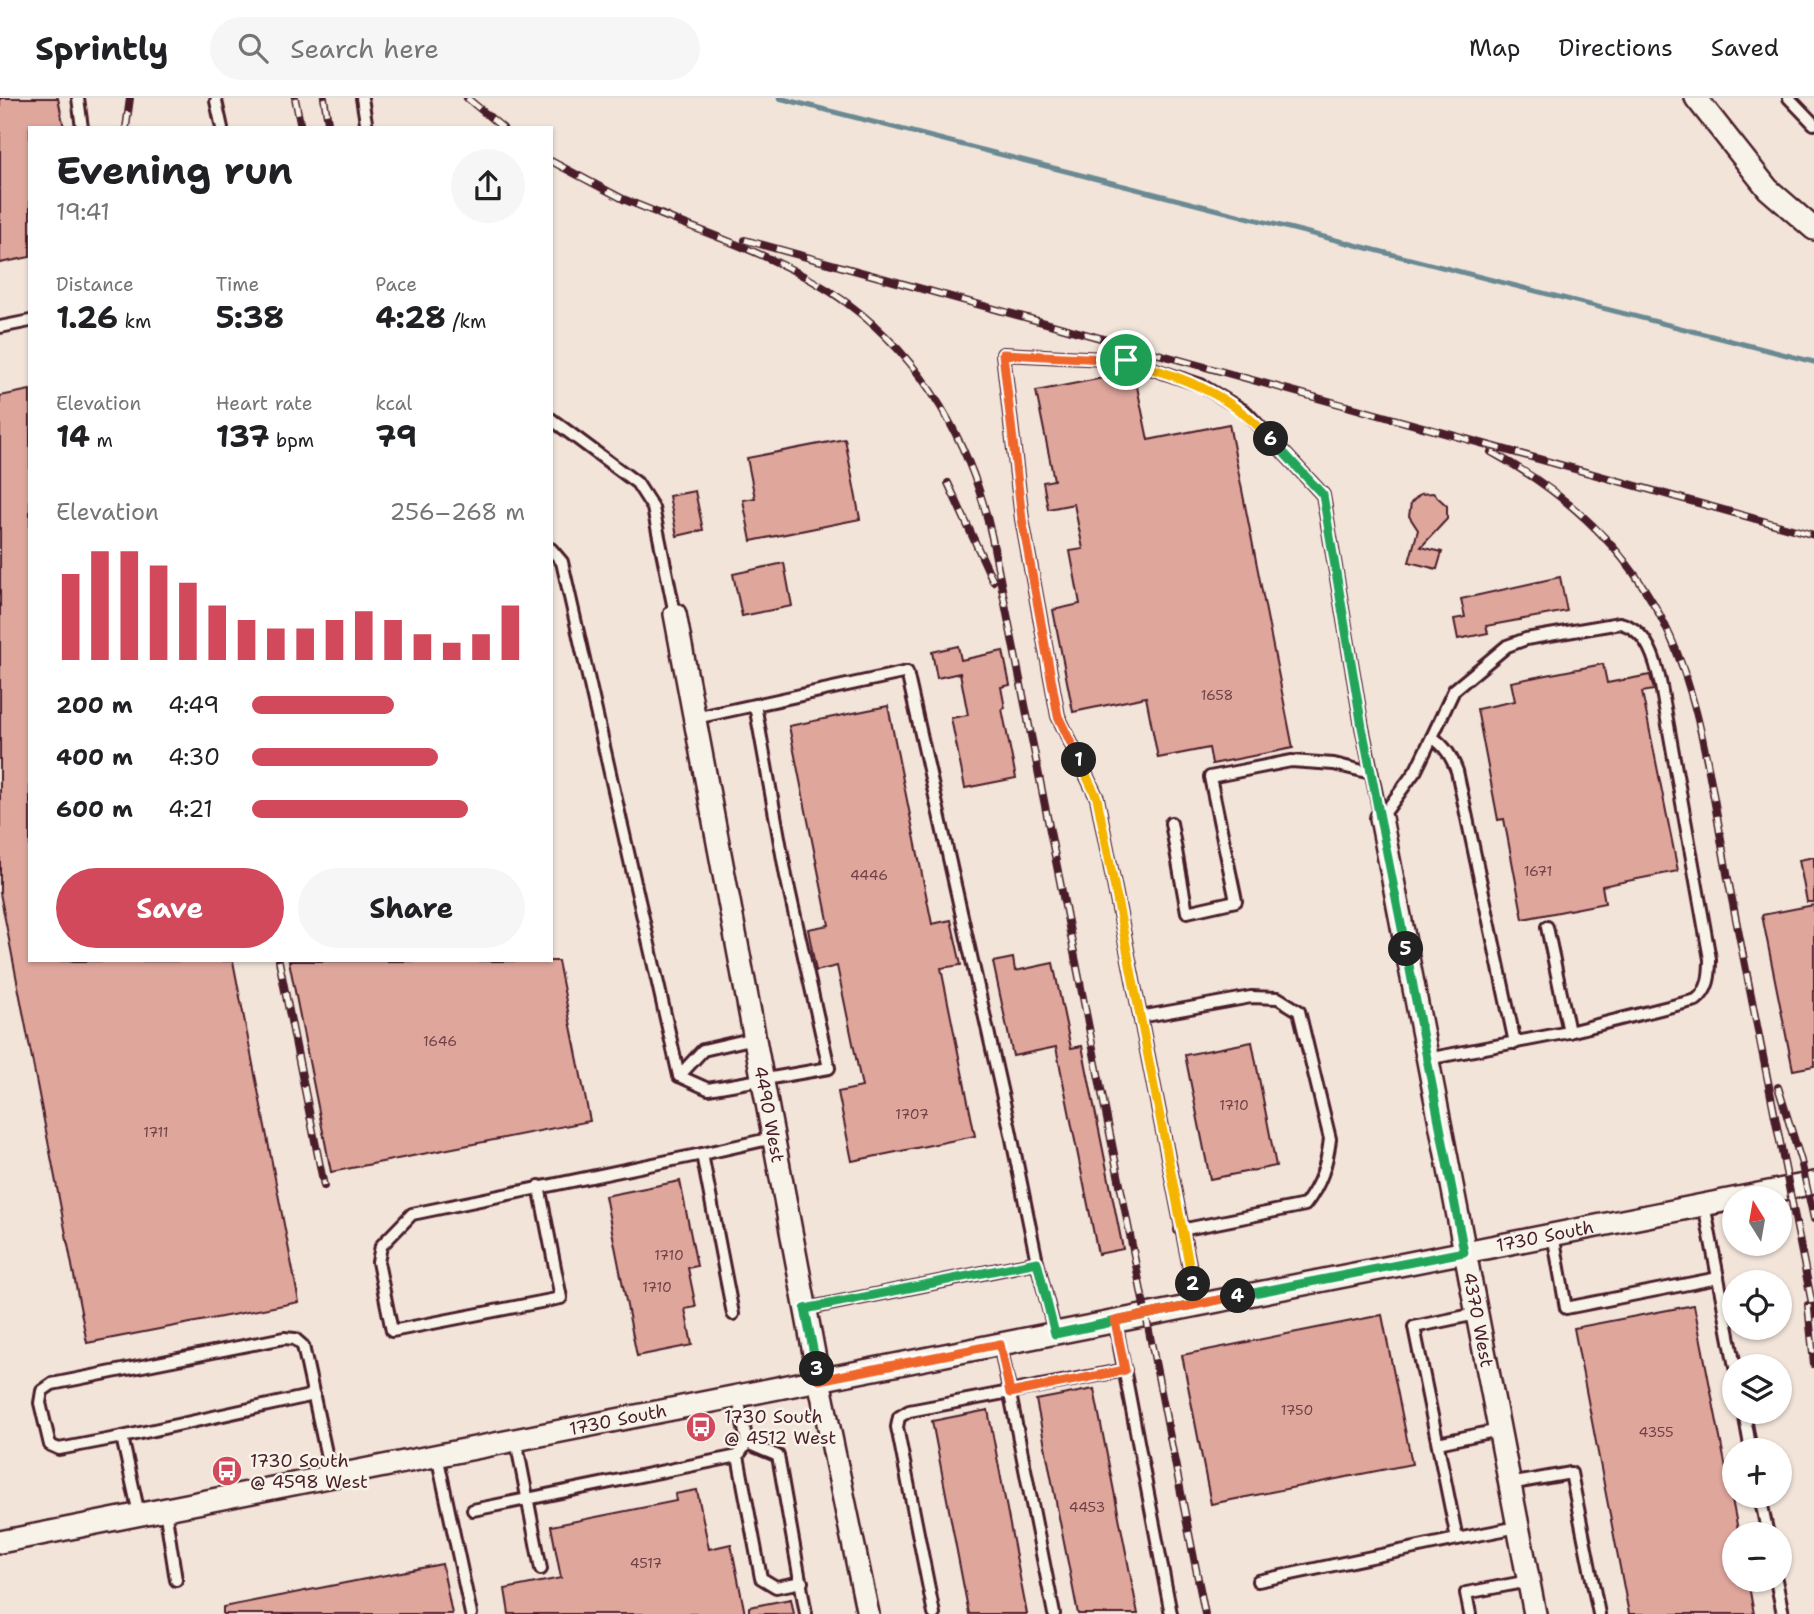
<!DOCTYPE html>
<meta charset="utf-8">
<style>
body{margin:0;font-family:"Shantell Sans",sans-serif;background:#f6f6f6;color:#202124;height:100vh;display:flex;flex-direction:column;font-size:26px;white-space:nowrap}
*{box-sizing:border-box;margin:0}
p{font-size:23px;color:#757577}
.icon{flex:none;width:38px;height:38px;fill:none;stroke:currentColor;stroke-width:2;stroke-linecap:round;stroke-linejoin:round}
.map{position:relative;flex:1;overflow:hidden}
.details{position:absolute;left:28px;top:28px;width:525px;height:836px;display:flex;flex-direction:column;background:#fff;border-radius:0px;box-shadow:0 2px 5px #0004}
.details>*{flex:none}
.needle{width:46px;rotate:349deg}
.controls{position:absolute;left:1722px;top:1088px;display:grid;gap:14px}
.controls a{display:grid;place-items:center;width:70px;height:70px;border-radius:50%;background:#fff;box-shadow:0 2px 5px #0004;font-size:35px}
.pin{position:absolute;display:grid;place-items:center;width:60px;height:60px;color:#fff;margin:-30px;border:4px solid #fff;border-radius:50%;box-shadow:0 2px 7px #0007}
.km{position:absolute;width:35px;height:35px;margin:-18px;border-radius:50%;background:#222;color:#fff;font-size:19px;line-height:35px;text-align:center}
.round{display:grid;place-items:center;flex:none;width:74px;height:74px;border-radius:37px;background:#f6f6f6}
.overview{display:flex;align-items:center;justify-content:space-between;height:119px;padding:0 28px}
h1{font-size:38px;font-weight:700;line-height:52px}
.figures{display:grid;grid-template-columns:repeat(3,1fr);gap:10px;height:119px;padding:7px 28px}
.figures div{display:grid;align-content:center}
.figures b{font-size:30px;font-weight:700}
.figures small{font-size:19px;font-weight:400}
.figures p{font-size:19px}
.chart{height:196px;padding:14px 28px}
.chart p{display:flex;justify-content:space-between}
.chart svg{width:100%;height:126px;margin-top:7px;stroke:#d1495b;stroke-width:6}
.primary-button{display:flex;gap:14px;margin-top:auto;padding:14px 28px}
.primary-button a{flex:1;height:80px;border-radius:42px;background:#d1495b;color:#fff;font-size:28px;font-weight:700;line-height:80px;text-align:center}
.primary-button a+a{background:#f6f6f6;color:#202124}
ul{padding:0 28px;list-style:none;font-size:23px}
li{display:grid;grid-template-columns:112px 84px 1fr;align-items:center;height:52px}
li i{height:18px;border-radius:9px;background:#d1495b}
header{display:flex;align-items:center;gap:42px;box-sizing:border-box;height:98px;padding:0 35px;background:#fff;border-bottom:2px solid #e0e0e0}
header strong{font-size:33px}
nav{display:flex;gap:38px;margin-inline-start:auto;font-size:24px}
.search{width:490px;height:63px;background:#f6f6f6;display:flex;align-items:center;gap:18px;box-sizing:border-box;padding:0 24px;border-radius:38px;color:#757577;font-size:26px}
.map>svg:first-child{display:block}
</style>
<header>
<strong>Sprintly</strong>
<div class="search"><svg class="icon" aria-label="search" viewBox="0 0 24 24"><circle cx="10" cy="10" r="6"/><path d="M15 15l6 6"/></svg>Search here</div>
<nav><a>Map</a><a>Directions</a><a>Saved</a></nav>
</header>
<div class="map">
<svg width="1814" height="1516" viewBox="0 0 1814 1516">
<rect width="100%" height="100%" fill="#f2e4d9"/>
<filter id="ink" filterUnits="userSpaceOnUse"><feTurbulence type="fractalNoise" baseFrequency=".0143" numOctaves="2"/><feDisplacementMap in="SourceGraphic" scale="14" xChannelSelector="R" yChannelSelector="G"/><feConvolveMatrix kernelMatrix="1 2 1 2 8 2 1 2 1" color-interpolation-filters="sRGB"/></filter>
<g filter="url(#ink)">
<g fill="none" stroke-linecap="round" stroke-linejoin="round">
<path stroke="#6a8992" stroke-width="5" d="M779 0 1814 264"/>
</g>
<g fill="#dfa69c" stroke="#4a1f2b" stroke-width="2">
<path d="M0 0H58L64 30H30V159L0 165Z"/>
<path d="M1134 274 1148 342 1229 326 1293 650 1212 666 1209 650 1158 660 1146 599 1073 614 1053 512 1080 506 1070 453 1083 451 1074 406 1048 411 1043 384 1054 382 1036 293Z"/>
<path d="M30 292V863H233L299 1204 87 1245 0 795V298Z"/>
<path d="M845 341 860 421 751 443 743 402 755 400 747 360Z"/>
<path d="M695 393 703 432 677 438 669 398Z"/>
<path d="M1433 395 1447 408V421L1421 449 1442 454 1437 471 1409 464 1418 432 1409 418 1411 405 1420 396Z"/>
<path d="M784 465 792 508 742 518 733 476Z"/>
<path d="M1560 479 1567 513 1486 528 1488 535 1458 541 1454 521 1465 519 1461 501Z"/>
<path d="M958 548 961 562 1003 553 1010 587 1001 589 1005 610 1002 611 1016 680 965 690 951 620 968 617 960 575 937 580 932 554Z"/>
<path d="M1603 566 1607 585 1650 577 1654 592 1642 594 1678 773 1602 788 1605 805 1523 821 1504 721 1498 722 1477 611 1515 603 1511 584Z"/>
<path d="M888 608 932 826 951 822 961 867 941 870 975 1038 852 1063 838 994 862 989 837 868 816 873 808 831 829 827 789 628Z"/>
<path d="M1814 759V804H1807L1799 762Z"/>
<path d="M1814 807V968L1793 972 1762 817Z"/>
<path d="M1013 860 1015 873 1053 865 1071 950 1082 948 1123 1151 1098 1156 1056 949 1013 958 993 864Z"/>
<path d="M289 863H558L590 1023 331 1074Z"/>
<path d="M1252 944 1276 1068 1210 1081 1185 957Z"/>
<path d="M680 1083 697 1168 688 1170 696 1209 685 1211 692 1247 637 1258 605 1098Z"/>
<path d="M1694 1207 1739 1437H1734V1482H1748L1754 1516H1629L1574 1230Z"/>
<path d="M1382 1217 1412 1366 1211 1406 1182 1257Z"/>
<path d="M1094 1291 1138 1516H1078L1036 1302Z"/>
<path d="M988 1312 1027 1516H969L932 1323Z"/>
<path d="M697 1392 709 1451 731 1446 745 1516H509L505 1491 561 1480 551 1428 676 1403 675 1396Z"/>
<path d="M442 1466 452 1516H223V1509Z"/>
<path d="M791 1501 794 1516H749V1509Z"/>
</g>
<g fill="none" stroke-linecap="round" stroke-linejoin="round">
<g stroke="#4a1f2b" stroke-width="16">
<g id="lane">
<path d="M78 0 82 30"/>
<path d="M362 0 367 30"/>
<path d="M1789 0 1814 26"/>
<path d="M216 3 222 30"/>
<path d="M0 229 30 223"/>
<path d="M551 321 637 385 653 410 675 516"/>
<path d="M551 451 562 464 679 978"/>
<path d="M695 620 907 574 1010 1031 1037 1164"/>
<path d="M1432 639 1454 592 1507 548 1526 541 1620 525C1648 532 1656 563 1661 588L1710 861C1710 877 1709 892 1696 902L1569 934"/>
<path d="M1381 720 1416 672 1432 639C1446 649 1451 658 1457 673L1515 945"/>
<path d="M1171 725 1187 814 1236 803 1210 679 1291 663 1334 666 1371 675"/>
<path d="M1140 919 1251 899 1278 900 1299 913 1330 1041C1327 1066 1321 1086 1305 1107L1181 1132"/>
<path d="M755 940 703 952 679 978 708 991 829 970 786 778 755 607"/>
<path d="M1427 961 1569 934 1547 829"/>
<path d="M539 1088 561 1200 392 1233 378 1164 381 1148 412 1116 702 1056"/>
<path d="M1704 1106 1735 1269"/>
<path d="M1553 1136 1566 1210 1718 1180"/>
<path d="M1197 1206 1097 700 1058 618 1022 421 1003 256 1126 262 1201 287 1246 314 1323 397 1362 629 1381 720"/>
<path d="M805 1211 1037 1164 1055 1235"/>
<path d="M733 1216 702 1056 773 1040"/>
<path d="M1476 1216 1414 1229 1457 1441 1518 1429"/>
<path d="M1115 1223 1171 1516"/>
<path d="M1000 1246 1054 1516"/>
<path d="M738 1299 747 1345 738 1358 761 1480 776 1489 802 1484"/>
<path d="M1744 1314 1751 1353"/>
<path d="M122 1339 314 1297"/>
<path d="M516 1342 541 1471"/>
<path d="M747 1345 778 1358 806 1516"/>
<path d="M1438 1345 1499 1332"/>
<path d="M437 1357 471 1516"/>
<path d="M1509 1386 1571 1375 1599 1516"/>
<path d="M1760 1398 1768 1437"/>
<path d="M165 1411 176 1482"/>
<path d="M473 1412 738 1358"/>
<path d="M139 1416 122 1339 59 1351 50 1347 40 1305 42 1293 52 1286 284 1240 295 1241 303 1248 331 1378"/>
<path d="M1776 1482 1783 1516"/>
<path d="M1258 1483 1457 1441"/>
<path d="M934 1516 897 1329 899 1319 909 1313 1125 1272"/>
<path d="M1470 1516 1466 1495 1529 1483"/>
</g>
</g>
<g stroke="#4a1f2b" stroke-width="26">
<g id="street">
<path d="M1696 0 1768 91 1814 131"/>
<path id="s1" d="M675 516 819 1282 868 1516"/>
<path id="s2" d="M1381 720 1535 1516"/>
<path id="s3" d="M0 1444 1814 1085"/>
</g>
</g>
<use href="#lane" stroke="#f7f3e8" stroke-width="10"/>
<use href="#street" stroke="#f7f3e8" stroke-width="21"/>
<g stroke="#4a1f2b" stroke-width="8">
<g id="rail">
<path d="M295 0 301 30"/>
<path d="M324 0 329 30"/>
<path d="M467 0 503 30"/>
<path d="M126 30 130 0"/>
<path d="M551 63 623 101 668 119"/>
<path d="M659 116C722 141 791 164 847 205 924 262 972 347 992 440L1205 1516"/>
<path d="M745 142 1814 437"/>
<path d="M1491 354C1558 390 1613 437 1652 503 1702 587 1711 692 1729 786 1757 930 1786 1073 1814 1216"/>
<path d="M948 385 993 483"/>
<path d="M279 863 324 1088"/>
<path d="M1778 989 1801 1063 1814 1121"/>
<path d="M1808 1207 1814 1266"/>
</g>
</g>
<use href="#rail" stroke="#f7f3e8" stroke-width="5" stroke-dasharray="16" stroke-linecap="butt"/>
</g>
</g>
<g fill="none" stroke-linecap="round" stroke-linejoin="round" filter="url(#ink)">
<g stroke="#fff" stroke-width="14">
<path id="split-1" d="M1079 662 1058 618 1022 421 1003 256 1126 262"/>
</g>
<g stroke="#fff" stroke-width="14">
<path id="split-2" d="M1079 662 1097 700 1193 1186"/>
</g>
<g stroke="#fff" stroke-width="14">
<path id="split-3" d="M817 1271 805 1211 1037 1164 1055 1236 1197 1206 1193 1186"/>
</g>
<g stroke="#fff" stroke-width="14">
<path id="split-4" d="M817 1271 819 1282 1000 1246 1010 1295 1125 1272 1115 1223 1238 1198"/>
</g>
<g stroke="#fff" stroke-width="14">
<path id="split-5" d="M1238 1198 1464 1154 1406 851"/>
</g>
<g stroke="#fff" stroke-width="14">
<path id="split-6" d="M1271 341 1323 397 1362 629 1406 851"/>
</g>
<g stroke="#fff" stroke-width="14">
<path id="split-7" d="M1126 262C1187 282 1226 293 1271 341"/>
</g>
<use href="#split-1" stroke="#f0652b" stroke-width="9"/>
<use href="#split-2" stroke="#f5b400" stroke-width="9"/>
<use href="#split-3" stroke="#22a559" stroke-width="9"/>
<use href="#split-4" stroke="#f0652b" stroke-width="9"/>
<use href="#split-5" stroke="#22a559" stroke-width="9"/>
<use href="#split-6" stroke="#22a559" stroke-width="9"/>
<use href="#split-7" stroke="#f5b400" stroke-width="9"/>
</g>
<defs>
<g id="bus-disc" transform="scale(1.575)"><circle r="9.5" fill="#d1495b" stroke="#f7f3e8"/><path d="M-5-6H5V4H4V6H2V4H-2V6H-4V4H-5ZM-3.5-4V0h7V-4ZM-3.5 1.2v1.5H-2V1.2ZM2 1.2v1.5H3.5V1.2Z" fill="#fff"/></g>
</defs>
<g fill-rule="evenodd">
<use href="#bus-disc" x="701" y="1329"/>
<use href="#bus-disc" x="227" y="1373"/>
</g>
<g text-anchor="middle" stroke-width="5" stroke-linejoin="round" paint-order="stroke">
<g font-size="14" fill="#6f4147">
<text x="1217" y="602">1658</text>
<text x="1538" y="778">1671</text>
<text x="869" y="782">4446</text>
<text x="440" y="948">1646</text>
<text x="1234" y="1012">1710</text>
<text x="912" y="1021">1707</text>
<text x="156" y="1039">1711</text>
<text x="669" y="1162">1710</text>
<text x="657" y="1194">1710</text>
<text x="1297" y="1317">1750</text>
<text x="1656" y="1339">4355</text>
<text x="1087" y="1414">4453</text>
<text x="646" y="1470">4517</text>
</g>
<g font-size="18" fill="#4a1f2b" stroke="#f7f3e8">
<text dy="6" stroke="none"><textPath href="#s1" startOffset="509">4490 West</textPath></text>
<text dy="6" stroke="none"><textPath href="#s3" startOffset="1575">1730 South</textPath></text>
<text dy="6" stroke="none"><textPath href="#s2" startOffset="511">4370 West</textPath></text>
<text dy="6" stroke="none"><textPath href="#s3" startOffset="630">1730 South</textPath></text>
</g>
<g font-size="18" fill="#4a1f2b" stroke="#f7f3e8" text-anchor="start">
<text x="724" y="1325">1730 South<tspan x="724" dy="21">@ 4512 West</tspan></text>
<text x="250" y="1369">1730 South<tspan x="250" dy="21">@ 4598 West</tspan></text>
</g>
</g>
</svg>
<div class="controls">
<a><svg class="needle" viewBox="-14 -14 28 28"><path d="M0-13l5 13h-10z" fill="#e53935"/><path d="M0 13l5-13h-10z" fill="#757577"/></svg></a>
<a><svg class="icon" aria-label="locate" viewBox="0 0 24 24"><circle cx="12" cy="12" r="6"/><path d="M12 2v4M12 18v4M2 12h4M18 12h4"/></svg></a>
<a><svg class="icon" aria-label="layers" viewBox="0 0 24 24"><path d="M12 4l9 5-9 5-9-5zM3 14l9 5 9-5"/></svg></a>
<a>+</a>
<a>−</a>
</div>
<div class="pin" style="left:1126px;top:262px;background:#1e9e55"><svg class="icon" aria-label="arrive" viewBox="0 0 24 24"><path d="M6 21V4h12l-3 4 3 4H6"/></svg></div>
<b class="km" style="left:1079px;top:662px">1</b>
<b class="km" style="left:1193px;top:1186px">2</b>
<b class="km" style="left:817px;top:1271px">3</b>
<b class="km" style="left:1238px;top:1198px">4</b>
<b class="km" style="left:1406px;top:851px">5</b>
<b class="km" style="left:1271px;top:341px">6</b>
<section class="details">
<div class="overview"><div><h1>Evening run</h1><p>19:41</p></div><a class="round"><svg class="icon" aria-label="share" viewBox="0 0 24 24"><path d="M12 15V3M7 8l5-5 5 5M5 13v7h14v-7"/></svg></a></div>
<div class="figures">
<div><p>Distance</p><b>1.26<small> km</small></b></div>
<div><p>Time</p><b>5:38</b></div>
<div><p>Pace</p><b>4:28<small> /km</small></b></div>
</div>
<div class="figures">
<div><p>Elevation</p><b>14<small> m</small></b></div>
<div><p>Heart rate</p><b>137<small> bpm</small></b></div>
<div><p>kcal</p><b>79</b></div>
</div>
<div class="chart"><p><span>Elevation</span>256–268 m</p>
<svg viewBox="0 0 160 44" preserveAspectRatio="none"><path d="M5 44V14M15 44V6M25 44V6M35 44V11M45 44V17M55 44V25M65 44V30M75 44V33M85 44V33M95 44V30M105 44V27M115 44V30M125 44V35M135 44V38M145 44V35M155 44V25"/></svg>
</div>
<ul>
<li><b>200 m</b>4:49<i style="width:52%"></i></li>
<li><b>400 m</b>4:30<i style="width:68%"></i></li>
<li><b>600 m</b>4:21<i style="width:79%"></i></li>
</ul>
<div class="primary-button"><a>Save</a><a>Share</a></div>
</section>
</div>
